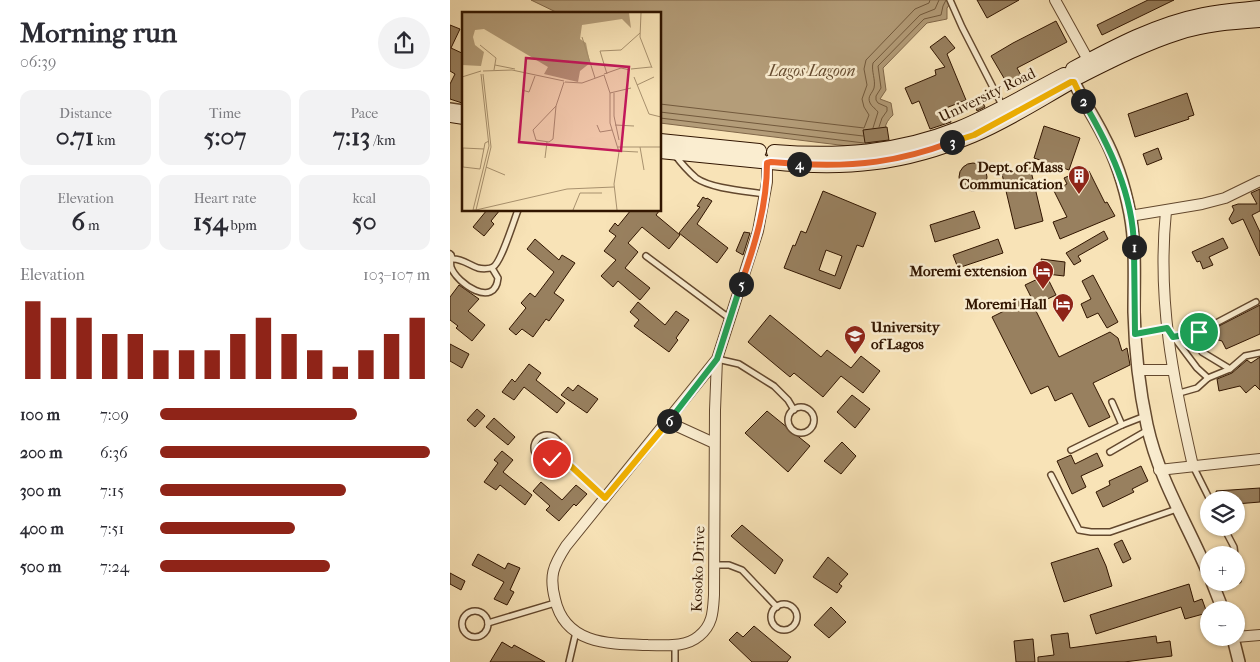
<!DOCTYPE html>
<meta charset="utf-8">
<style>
body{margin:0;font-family:"IM FELL French Canon",serif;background:#f2f2f3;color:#2b2b33;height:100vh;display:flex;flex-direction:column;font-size:19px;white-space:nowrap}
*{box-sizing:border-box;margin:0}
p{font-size:16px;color:#7c7c81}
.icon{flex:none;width:28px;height:28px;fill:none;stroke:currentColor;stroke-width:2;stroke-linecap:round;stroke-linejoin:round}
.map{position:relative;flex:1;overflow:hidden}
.details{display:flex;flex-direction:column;background:#fff;width:450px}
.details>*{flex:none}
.fabs{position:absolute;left:750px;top:491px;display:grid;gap:10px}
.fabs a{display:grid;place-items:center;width:45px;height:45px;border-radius:50%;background:#fff;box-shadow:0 1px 4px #0004;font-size:25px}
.pin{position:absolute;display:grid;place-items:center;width:42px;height:42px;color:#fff;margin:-21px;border:2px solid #fff;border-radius:50%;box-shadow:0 1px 5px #0007}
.km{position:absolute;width:25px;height:25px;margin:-12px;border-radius:50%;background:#222;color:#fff;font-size:14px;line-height:25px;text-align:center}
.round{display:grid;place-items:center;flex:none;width:52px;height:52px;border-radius:26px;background:#f2f2f3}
.overview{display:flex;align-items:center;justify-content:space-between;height:85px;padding:0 20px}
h1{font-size:28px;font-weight:700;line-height:38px}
.metrics{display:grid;grid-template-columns:repeat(3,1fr);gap:8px;height:85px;padding:5px 20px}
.metrics div{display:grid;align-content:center;border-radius:12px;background:#f2f2f3;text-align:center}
.metrics b{font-size:25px;font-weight:700}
.metrics small{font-size:14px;font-weight:400}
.metrics p{font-size:14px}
.chart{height:140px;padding:10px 20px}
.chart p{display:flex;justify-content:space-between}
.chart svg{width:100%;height:90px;margin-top:5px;stroke:#8f2418;stroke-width:6}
ul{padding:0 20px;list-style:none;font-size:16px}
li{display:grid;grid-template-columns:80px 60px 1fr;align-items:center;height:38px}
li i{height:12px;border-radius:6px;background:#8f2418}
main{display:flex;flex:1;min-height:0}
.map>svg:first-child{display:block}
</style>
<main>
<section class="details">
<div class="overview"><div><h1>Morning run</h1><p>06:39</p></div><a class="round"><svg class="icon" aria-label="share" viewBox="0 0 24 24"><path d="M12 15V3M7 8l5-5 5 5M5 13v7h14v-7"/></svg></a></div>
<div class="metrics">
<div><p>Distance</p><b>0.71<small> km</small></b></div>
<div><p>Time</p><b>5:07</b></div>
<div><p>Pace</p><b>7:13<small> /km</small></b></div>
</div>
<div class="metrics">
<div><p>Elevation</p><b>6<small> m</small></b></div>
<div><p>Heart rate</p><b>154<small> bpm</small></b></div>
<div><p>kcal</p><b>50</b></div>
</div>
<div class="chart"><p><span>Elevation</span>103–107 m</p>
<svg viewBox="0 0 160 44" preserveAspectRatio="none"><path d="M5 44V6M15 44V14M25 44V14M35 44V22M45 44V22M55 44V30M65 44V30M75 44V30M85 44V22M95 44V14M105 44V22M115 44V30M125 44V38M135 44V30M145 44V22M155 44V14"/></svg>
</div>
<ul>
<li><b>100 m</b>7:09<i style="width:73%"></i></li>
<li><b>200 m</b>6:36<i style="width:100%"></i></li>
<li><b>300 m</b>7:15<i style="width:69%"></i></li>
<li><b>400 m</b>7:51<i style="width:50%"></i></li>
<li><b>500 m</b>7:24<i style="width:63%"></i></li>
</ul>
</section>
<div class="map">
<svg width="810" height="662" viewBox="0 0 810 662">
<rect width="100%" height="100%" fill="#f8e3b7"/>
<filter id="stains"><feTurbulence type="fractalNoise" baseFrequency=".004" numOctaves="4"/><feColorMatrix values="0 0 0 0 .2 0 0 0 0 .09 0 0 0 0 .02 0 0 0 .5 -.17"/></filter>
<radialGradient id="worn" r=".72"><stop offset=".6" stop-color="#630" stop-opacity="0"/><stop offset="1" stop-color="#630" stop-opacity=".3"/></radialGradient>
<path fill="#b49d79" stroke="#806749" d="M81 0H503L497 8V19L477 23 433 68 436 90 430 99 441 103 443 115C433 124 434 132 436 144L422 149 210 123V14H110Z"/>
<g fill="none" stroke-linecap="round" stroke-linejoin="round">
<g stroke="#72593c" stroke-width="1">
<path d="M210 104 414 128 419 115 414 107 412 99 417 85 414 69 416 60 465 9 479 3 480 0"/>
<path d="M210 112 413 136"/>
<path d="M210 118 414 143"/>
<path d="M429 127 432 118 437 111V107L428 103 426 100V96L431 88 428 66 474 19 491 15 493 6 496 0"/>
<path d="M423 128 428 112C426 109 422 107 420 103 417 96 422 94 424 88 426 80 421 71 423 63L470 15 485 9 489 0"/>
</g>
</g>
<g fill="#98805f" stroke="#311500" fill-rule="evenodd">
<path d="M527 0H569L537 18Z"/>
<path d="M698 0H724L652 35 647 25Z"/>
<path d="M606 21 617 42 567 68 572 77 558 85 541 56 563 43Z"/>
<path d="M0 25 10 29 1 48 14 54V100L12 103 0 99V84L5 74 0 71Z"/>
<path d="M495 36 505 48 497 54 516 100 496 108 501 122 480 129 469 101 462 104 455 88 486 75 485 70 495 67 480 47Z"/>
<path d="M541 92 544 99 533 103 535 107 527 111 522 99Z"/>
<path d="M737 93 744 115 738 117 739 119 685 137 678 114Z"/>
<path d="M594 126 630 138 619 170 584 158Z"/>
<path d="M437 127 439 140 415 143 413 130Z"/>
<path d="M708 148 712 159 697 165 693 154Z"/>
<circle cx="523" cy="177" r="14"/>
<path d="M580 167 593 221 565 229 552 174Z"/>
<path d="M639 171 655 203 657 202 665 216 610 239 603 222 617 217 604 191 617 184 614 178 623 174 625 178Z"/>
<path d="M810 189V211L802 215 810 232V256L793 219 782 224 779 219 784 210 782 206 788 204H807L801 193Z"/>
<path d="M373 191 426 213 413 247 407 245 390 289 334 268 343 245 345 246 351 231 356 233ZM376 250 392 256 385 276 369 270Z"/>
<path d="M253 197 256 199 257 198 262 201 247 224 278 248 267 263 229 233 250 207 247 206Z"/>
<path d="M37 210H50L41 221 44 224 34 236 23 227Z"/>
<path d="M181 210H210L206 215 230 235 219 249 192 227 178 243 188 252 175 268 200 288 190 300 168 281 163 287 151 276 166 260 154 251 166 236 159 231 165 223 168 226Z"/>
<path d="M524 211 530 228 485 242 480 225Z"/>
<path d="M654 231 658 239 628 256 631 261 624 265 616 253Z"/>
<path d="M294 232 300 233 293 255 286 251Z"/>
<path d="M773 238 778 248 759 257 763 265 753 269 750 261 747 262 742 252Z"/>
<path d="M85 239 109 260 112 255 125 263 104 293 114 300 99 321 96 319 83 337 72 329 66 335 59 329 76 308 71 303 80 293 85 297 104 272 77 249Z"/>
<path d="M548 239 553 253 508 268 503 255Z"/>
<path d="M591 259 615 262 614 276 597 274Z"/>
<path d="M596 275 606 295 585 305 575 285Z"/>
<path d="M643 275 668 322 657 328 648 313 637 318 631 304 641 299 632 281Z"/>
<path d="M9 285 29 299 18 311 35 325 22 341 6 328 8 326 0 320V297Z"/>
<path d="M564 299 582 303 609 357 660 332 668 338 672 351 677 348 680 365 643 383 660 417 639 427 622 393 605 401 598 386 581 394 542 317 558 309Z"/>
<path d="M188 302 215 325 226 311 239 320 226 338 228 340 219 352 184 326 189 320 180 312Z"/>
<path d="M810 305V334L776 349 772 341 765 339V328Z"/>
<path d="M320 315 371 357 377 350 401 368 411 356 430 371 413 393 391 376 373 397 344 373 340 377 298 342Z"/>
<path d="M0 344 19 354 12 368 0 361Z"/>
<path d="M810 357V390L805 385 796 393 790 386 769 391 767 379 782 373 797 360 801 363Z"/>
<path d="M79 364 91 373 86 380 115 403 107 413 74 387 64 400 52 392 62 379 65 382Z"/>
<path d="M128 385 148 399 137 413 111 395 118 387 123 391Z"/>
<path d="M402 395 420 409 405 428 387 412Z"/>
<path d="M27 409 35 416 25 427 17 420Z"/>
<path d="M317 411 360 446 338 472 295 433Z"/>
<path d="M44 418 65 437 58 445 36 427Z"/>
<path d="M392 442 406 456 391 474 374 461Z"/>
<path d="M52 451 63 460 53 472 82 495 75 505 50 485 46 490 34 482 48 463 44 460Z"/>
<path d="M647 453 653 466 631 476 636 487 622 494 607 461 621 455 625 464Z"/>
<path d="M691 466 698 481 682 489 684 492 653 507 646 492 660 485 659 481Z"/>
<path d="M91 482 112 500 126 485 137 494 126 506 124 504 109 521 96 510 100 506 83 491Z"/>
<path d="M810 488V502L786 504V500H767L766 491Z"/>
<path d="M292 525 333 560 325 574 281 536Z"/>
<path d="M672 540 681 559 673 563 664 544Z"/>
<path d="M648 548 656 566 662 586 614 602 601 563Z"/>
<path d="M28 554 55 569 58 563 70 568 60 590 64 592 57 605 44 599 54 582 22 565Z"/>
<path d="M378 557 398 574 389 584 392 586 387 593 363 577Z"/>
<path d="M0 573 15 581 11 590 0 584Z"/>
<path d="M739 584 744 602 752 599 757 613 735 619 731 607 646 634 640 615Z"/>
<path d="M381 607 396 622 379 638 364 625Z"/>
<path d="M304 626 341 657 337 662H302L279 640 287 632 293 637Z"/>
<path d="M618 633 620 648 706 636 707 643 720 641 722 656 674 662H588V657L604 655 601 635Z"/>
<path d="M583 639 585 662H566L564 641Z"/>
<path d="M52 642 62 648 64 645 95 662H40Z"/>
</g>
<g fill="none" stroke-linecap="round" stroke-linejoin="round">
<g stroke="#63482e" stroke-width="8">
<g id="service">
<path d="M500 0 512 27 552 105"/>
<path d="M0 106 14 108"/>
<path d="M225 155C231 163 238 171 246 178 262 189 296 191 315 194"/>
<path d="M0 254 3 259C13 259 19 265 28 268 32 269 40 269 43 267 51 263 64 220 68 210"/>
<path d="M1 255C1 259 0 263 1 267 7 284 45 309 48 278L42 268"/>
<path d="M196 256 279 318"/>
<path d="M744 333 752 352 780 369"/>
<path d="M686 334 717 328 747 368 758 378"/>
<path d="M723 337 749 332 806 302"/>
<path d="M267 359 289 364 324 386 338 400 344 410"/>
<path d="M726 394 747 388 758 378 780 369 795 356 810 353"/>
<path d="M662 402 672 425 695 416"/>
<circle cx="351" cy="420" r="13"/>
<circle cx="97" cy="448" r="13"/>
<path d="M621 450 672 425"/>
<path d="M660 452 698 430"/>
<path d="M108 454 155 498"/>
<path d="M743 466 760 500"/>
<path d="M601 475 629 530 641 532H660L727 509"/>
<path d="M774 528 784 547 785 555"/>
<path d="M264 565H279L292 570 327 607"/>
<path d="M786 565 788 580"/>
<circle cx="334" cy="617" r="13"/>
<circle cx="25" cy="624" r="13"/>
<path d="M38 623 105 603"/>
<path d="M119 662 126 632"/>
<path d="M225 662V645"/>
</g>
</g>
<g stroke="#63482e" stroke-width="12">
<g id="minor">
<path d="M605 0 642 67"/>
<path d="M716 211C707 300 723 379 743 466"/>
<path d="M680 216 752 204 775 198 810 181"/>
<path d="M267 359 116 546C103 566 99 576 105 599 115 645 160 644 198 645 215 645 235 648 249 636 263 625 263 611 264 595L265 410 267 359 308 231 317 182V163"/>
<path d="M688 370H722"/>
<path d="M218 422 264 443"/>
<path d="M709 470 810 459"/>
<path d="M786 637 810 635"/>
</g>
</g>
<g stroke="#63482e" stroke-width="14">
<g id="tertiary">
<path d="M624 82C633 101 644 117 653 135 666 159 675 188 680 214 686 246 684 279 684 312 685 350 689 388 697 425 709 480 737 523 759 575"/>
<path d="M762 582 773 610"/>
<path d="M783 638 789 662"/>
</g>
</g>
<g stroke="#311500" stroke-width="16">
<g id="secondary">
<path d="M623 69C664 47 707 24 753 15 772 11 791 10 810 8"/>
<path d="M628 77C658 62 695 43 727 33 754 24 782 22 810 20"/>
<path d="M0 115 14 117"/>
<path d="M210 141 309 151"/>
<path d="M210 151 311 161"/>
<path d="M324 152C388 157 448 153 508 129 545 114 579 93 614 75"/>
<path d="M321 162C395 170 454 164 523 135 557 121 589 100 621 82"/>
</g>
</g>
<use href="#service" stroke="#faedd0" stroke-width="5"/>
<use href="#minor" stroke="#faedd0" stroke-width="10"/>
<use href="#tertiary" stroke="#faedd0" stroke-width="11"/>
<use href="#secondary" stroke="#faedd0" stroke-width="14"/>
</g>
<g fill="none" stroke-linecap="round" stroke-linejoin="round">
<g stroke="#fff" stroke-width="10">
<path id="split-1" d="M684 247 685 334 717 328 723 337 749 332"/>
</g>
<g stroke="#fff" stroke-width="10">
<path id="split-2" d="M633 101C659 145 683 194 684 247"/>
</g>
<g stroke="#fff" stroke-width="10">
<path id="split-3" d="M502 142 524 135 621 82H624L633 101"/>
</g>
<g stroke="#fff" stroke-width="10">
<path id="split-4" d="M349 164C405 167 449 162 502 142"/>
</g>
<g stroke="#fff" stroke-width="10">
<path id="split-5" d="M291 284C305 245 317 205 317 163L321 162 349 164"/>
</g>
<g stroke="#fff" stroke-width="10">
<path id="split-6" d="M219 421 267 359 291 284"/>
</g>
<g stroke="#fff" stroke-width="10">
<path id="split-7" d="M102 459 108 454 155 498 219 421"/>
</g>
<use href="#split-1" stroke="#22a559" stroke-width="6"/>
<use href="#split-2" stroke="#22a559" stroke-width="6"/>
<use href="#split-3" stroke="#f5b400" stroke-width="6"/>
<use href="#split-4" stroke="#f0652b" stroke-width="6"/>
<use href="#split-5" stroke="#f0652b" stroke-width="6"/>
<use href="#split-6" stroke="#22a559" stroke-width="6"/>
<use href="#split-7" stroke="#f5b400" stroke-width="6"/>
</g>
<defs>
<g id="building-pin" transform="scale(1.125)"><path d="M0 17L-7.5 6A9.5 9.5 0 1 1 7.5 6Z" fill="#8f2418" stroke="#faedd0"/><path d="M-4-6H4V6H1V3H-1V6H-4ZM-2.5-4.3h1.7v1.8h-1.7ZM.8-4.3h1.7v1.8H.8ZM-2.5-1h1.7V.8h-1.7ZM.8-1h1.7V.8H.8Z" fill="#fff"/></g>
<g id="hotel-pin" transform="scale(1.125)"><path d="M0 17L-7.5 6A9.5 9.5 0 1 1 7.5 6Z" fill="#8f2418" stroke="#faedd0"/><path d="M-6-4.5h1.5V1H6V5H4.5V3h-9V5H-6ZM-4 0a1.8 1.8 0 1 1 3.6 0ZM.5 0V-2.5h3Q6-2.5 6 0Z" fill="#fff"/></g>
<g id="university-pin" transform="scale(1.125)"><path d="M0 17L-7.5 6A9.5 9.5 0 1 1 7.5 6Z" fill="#8f2418" stroke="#faedd0"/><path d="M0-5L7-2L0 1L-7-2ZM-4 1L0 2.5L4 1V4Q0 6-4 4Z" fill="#fff"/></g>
</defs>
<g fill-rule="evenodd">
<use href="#building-pin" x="629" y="176"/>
<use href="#hotel-pin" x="593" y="271"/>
<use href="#hotel-pin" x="613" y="304"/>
<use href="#university-pin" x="405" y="336"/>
</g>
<g text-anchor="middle" stroke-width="5" stroke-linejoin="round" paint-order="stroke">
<g font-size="15" fill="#311500" stroke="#faedd0">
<text transform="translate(537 95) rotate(-26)" y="5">University Road</text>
<text transform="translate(248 569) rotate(-88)" y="5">Kosoko Drive</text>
</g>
<g font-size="15" font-weight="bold" fill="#311500" stroke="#faedd0" text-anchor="end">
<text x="613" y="172">Dept. of Mass<tspan x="613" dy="17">Communication</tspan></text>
<text x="577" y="276">Moremi extension</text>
<text x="597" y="309">Moremi Hall</text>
<text x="421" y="332" text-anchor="start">University<tspan x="421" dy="17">of Lagos</tspan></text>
</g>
<g font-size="16" font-style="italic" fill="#654b30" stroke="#faedd0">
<text x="362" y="76">Lagos Lagoon</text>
</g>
</g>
<g transform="translate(12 12)">
<rect width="199" height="199" fill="#f8e3b7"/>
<path d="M0 1H167L169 16 160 7 120 13 118 27 124 31 128 51 118 59 116 70 82 62 86 55 22 17 13 18 11 25 13 33 22 40 19 54 0 53Z" fill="#b49d79"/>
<path fill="none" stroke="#a8916e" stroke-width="1" d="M179 1 178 25 190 56M120 25 133 66M18 33 34 46 32 58M33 53 53 57M169 57 189 55M21 59 50 58 102 69M142 62 159 56 168 58M145 62 138 39 159 38 178 21M142 63 148 81V111L157 140 152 172 155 198M0 65 19 59M172 65 187 102 199 105M103 70 120 71 142 63M175 73 192 65M60 78 67 80 73 64M148 81 169 76M152 81V104L157 128M94 94 71 118 74 128 87 130 91 127 94 94 102 70M135 113 138 120 150 118M153 113 172 114M156 135H199M178 135 182 158M1 136V155L18 157 23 131 27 129M1 136 22 137M157 139 176 140M83 146 85 130M24 155 43 163M14 198 105 177 152 175M14 198 29 135 21 62M15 198H11L27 134 19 62M111 198 118 181H140"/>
<path fill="#c2185b" fill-opacity="0.15" stroke="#c2185b" stroke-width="2.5" d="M64 46 167 55 159 139 57 130Z"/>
<rect width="199" height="199" fill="none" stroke="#311500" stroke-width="2.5"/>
</g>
<rect width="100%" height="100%" filter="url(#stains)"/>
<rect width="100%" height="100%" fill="url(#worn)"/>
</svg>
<div class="fabs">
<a><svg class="icon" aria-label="layers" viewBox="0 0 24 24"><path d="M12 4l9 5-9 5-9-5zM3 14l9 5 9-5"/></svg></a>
<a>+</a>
<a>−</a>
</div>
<div class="pin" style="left:749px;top:332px;background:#1e9e55"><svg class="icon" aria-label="arrive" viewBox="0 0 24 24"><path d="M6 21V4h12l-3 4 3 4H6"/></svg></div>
<div class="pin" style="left:102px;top:459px;background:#d93025"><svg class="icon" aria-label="check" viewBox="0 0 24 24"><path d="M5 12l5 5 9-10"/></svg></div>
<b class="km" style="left:684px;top:247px">1</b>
<b class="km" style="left:633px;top:101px">2</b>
<b class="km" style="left:502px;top:142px">3</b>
<b class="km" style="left:349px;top:164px">4</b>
<b class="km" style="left:291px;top:284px">5</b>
<b class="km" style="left:219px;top:421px">6</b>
</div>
</main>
